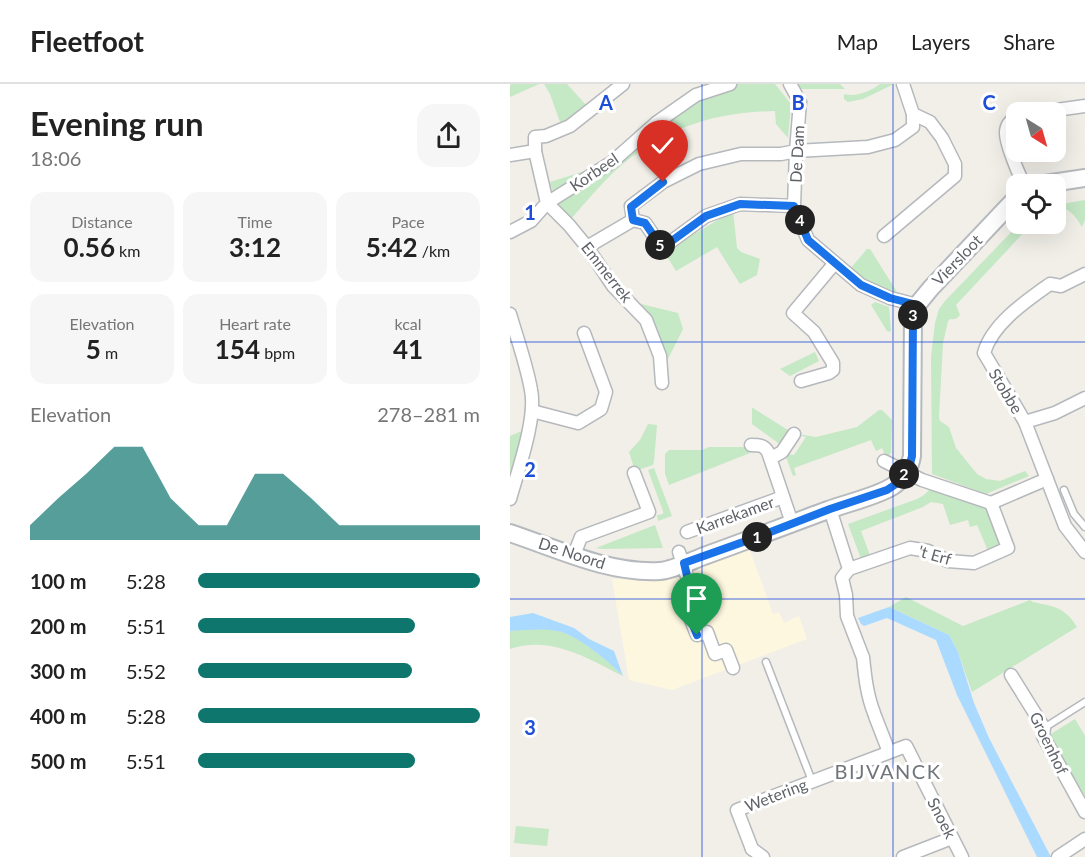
<!DOCTYPE html>
<meta charset="utf-8">
<style>
body{margin:0;font-family:Lato,sans-serif;background:#f6f6f6;color:#222;height:100vh;display:flex;flex-direction:column;font-size:22px;white-space:nowrap}
*{box-sizing:border-box;margin:0}
p{font-size:20px;color:#767676}
.icon{flex:none;width:33px;height:33px;fill:none;stroke:currentColor;stroke-width:2;stroke-linecap:round;stroke-linejoin:round}
.map{position:relative;flex:1;overflow:hidden}
.drawer{display:flex;flex-direction:column;background:#fff;width:510px}
.drawer>*{flex:none}
.needle{width:39px;rotate:143deg}
.controls{position:absolute;left:496px;top:18px;display:grid;gap:12px}
.controls a{display:grid;place-items:center;width:60px;height:60px;border-radius:12px;background:#fff;box-shadow:0 6px 24px #0002;font-size:30px}
.pin{position:absolute;display:grid;place-items:center;width:51px;height:51px;color:#fff;margin:-62px -26px;border-radius:50% 50% 50% 0;rotate:-45deg;box-shadow:0 0 6px #0007}
.pin .icon{rotate:45deg}
.km{position:absolute;width:30px;height:30px;margin:-15px;border-radius:50%;background:#222;color:#fff;font-size:16px;line-height:30px;text-align:center}
.round{display:grid;place-items:center;flex:none;width:63px;height:63px;border-radius:18px;background:#f6f6f6}
.summary{display:flex;align-items:center;justify-content:space-between;height:102px;padding:0 30px}
h1{font-size:33px;font-weight:700;line-height:45px}
.figures{display:grid;grid-template-columns:repeat(3,1fr);gap:9px;height:102px;padding:6px 30px}
.figures div{display:grid;align-content:center;border-radius:15px;background:#f6f6f6;text-align:center}
.figures b{font-size:26px;font-weight:700}
.figures small{font-size:16px;font-weight:400}
.figures p{font-size:16px}
.chart{height:168px;padding:12px 30px}
.chart p{display:flex;justify-content:space-between}
.chart svg{width:100%;height:108px;margin-top:6px;fill:#0f766e;opacity:.7}
ul{padding:0 30px;list-style:none;font-size:20px}
li{display:grid;grid-template-columns:96px 72px 1fr;align-items:center;height:45px}
li i{height:15px;border-radius:8px;background:#0f766e}
header{display:flex;align-items:center;gap:36px;box-sizing:border-box;height:84px;padding:0 30px;background:#fff;border-bottom:2px solid #e0e0e0}
header strong{font-size:28px}
nav{display:flex;gap:33px;margin-inline-start:auto;font-size:21px}
main{display:flex;flex:1;min-height:0}
.map>svg:first-child{display:block}
</style>
<header>
<strong>Fleetfoot</strong>
<nav><a>Map</a><a>Layers</a><a>Share</a></nav>
</header>
<main>
<section class="drawer">
<div class="summary"><div><h1>Evening run</h1><p>18:06</p></div><a class="round"><svg class="icon" aria-label="share" viewBox="0 0 24 24"><path d="M12 15V3M7 8l5-5 5 5M5 13v7h14v-7"/></svg></a></div>
<div class="figures">
<div><p>Distance</p><b>0.56<small> km</small></b></div>
<div><p>Time</p><b>3:12</b></div>
<div><p>Pace</p><b>5:42<small> /km</small></b></div>
</div>
<div class="figures">
<div><p>Elevation</p><b>5<small> m</small></b></div>
<div><p>Heart rate</p><b>154<small> bpm</small></b></div>
<div><p>kcal</p><b>41</b></div>
</div>
<div class="chart"><p><span>Elevation</span>278–281 m</p>
<svg viewBox="0 0 160 44" preserveAspectRatio="none"><path d="M0 44V38L10 27L20 17L30 6L40 6L50 27L60 38L70 38L80 17L90 17L100 27L110 38L120 38L130 38L140 38L150 38L160 38V44z"/></svg>
</div>
<ul>
<li><b>100 m</b>5:28<i style="width:100%"></i></li>
<li><b>200 m</b>5:51<i style="width:77%"></i></li>
<li><b>300 m</b>5:52<i style="width:76%"></i></li>
<li><b>400 m</b>5:28<i style="width:100%"></i></li>
<li><b>500 m</b>5:51<i style="width:77%"></i></li>
</ul>
</section>
<div class="map">
<svg width="575" height="773" viewBox="0 0 575 773">
<rect width="100%" height="100%" fill="#f1efe8"/>
<path fill="#fef7e0" d="M239 464 263 530 269 528 274 539 289 532 297 555 162 606 119 596 102 495 156 496Z"/>
<g fill="#c5e8c5">
<path d="M2 0H29L0 13V1Z"/>
<path d="M34 0H57L76 21 61 34 50 38 40 10Z"/>
<path d="M223 0H265L281 20 278 54 266 40 265 27C202 28 152 45 105 87 89 102 75 119 61 135L47 122 40 98 81 85 94 78 131 48 204 8H220Z"/>
<path d="M284 0H330L335 5H289Z"/>
<path d="M370 0H384L353 15 338 18 334 15V10C347 13 359 8 370 0Z"/>
<path d="M575 116V136L572 143C565 131 559 125 546 121Z"/>
<path d="M223 127 227 164 231 168 250 175 247 191 230 200 207 163 166 187 154 168Z"/>
<path d="M546 131 554 134 557 137 546 145 533 142 518 144 446 221 450 231C447 235 444 236 440 235L438 237 433 259 429 333 430 337 439 343 446 364 467 390 476 395 490 397 515 387 519 392 476 410 422 390 421 273 425 239 429 225 435 217 509 140H546Z"/>
<path d="M357 165H360L387 208 360 200 340 185Z"/>
<path d="M365 218 379 223 381 246 380 248 377 247 361 221Z"/>
<path d="M131 220 168 229 173 245 157 277H154L143 240Z"/>
<path d="M305 268 309 277 280 292 270 285Z"/>
<path d="M242 324H243L281 348 271 361 242 340Z"/>
<path d="M369 326H372L382 336 381 368 379 372 375 371 372 364 366 367 361 356 284 384 286 391 283 392 275 370 284 371 296 353 288 351V350L306 353 347 343Z"/>
<path d="M138 340 147 341 144 377 143 381 125 387 119 368 130 356Z"/>
<path d="M14 346 0 396V352Z"/>
<path d="M199 363H247L240 369 159 401 155 390V370L159 366H192Z"/>
<path d="M144 384 162 432 148 437 147 431 153 430V427L138 386Z"/>
<path d="M421 404 479 425 494 463 479 469 467 441 460 443 458 436 440 441 433 420 421 418 413 423 351 447 362 477 353 480 338 440 407 415 414 411Z"/>
<path d="M145 441 153 464 93 465 86 464Z"/>
<path d="M396 513 453 542 520 516 523 518C544 523 554 522 567 543L462 608 448 568 439 551 379 523Z"/>
<path d="M19 545C29 545 41 544 52 548 72 555 98 576 113 592 77 574 41 551 0 565V547Z"/>
<path d="M565 635 575 652V712L540 653 541 650Z"/>
<path d="M6 742 39 745 37 762 4 759Z"/>
</g>
<g fill="#aadaff">
<path d="M379 523 439 551 448 568 464 619 479 654 541 773H527L447 611 426 556 377 534 354 542 351 540 348 534Z"/>
<path d="M23 529 64 544 79 555 104 567 113 592C100 578 66 550 47 547 31 544 16 546 0 547V533Z"/>
</g>
<g fill="none" stroke-linecap="round" stroke-linejoin="round">
<g stroke="#b5b8bc" stroke-width="9">
<g id="lane">
<path d="M554 406 564 430 575 443"/>
<path d="M256 578 302 697"/>
<path d="M534 644 575 618"/>
</g>
</g>
<g stroke="#b5b8bc" stroke-width="15">
<g id="street">
<path d="M280 0 290 18 286 67 284 122 298 156 351 201 380 214 407 221"/>
<path d="M532 28 575 22"/>
<path d="M507 33C501 36 496 41 496 49 496 60 508 89 514 100"/>
<path d="M0 71 25 67"/>
<path d="M123 136 121 122 153 98 189 80 231 70H271L286 67 358 63 385 56 403 43V30L393 0"/>
<path d="M0 148 21 137 37 119 25 67V53L36 52 60 42 113 0"/>
<path d="M374 152 445 92V80L432 54 420 38 403 30"/>
<path d="M77 163 123 136 135 139 150 161 159 159 196 132 230 120 284 122"/>
<path d="M575 190 551 202 540 200C516 217 482 240 474 269L515 338 555 442 575 468"/>
<path d="M0 230C7 254 17 282 21 306 27 334 8 386 0 415"/>
<path d="M291 297 319 289 323 286V279L304 248 283 229 324 180"/>
<path d="M152 299 150 272 136 236 103 202 77 163 59 141 37 119 102 78 146 39 186 11 220 0"/>
<path d="M22 327 68 339 91 325 96 308 74 249"/>
<path d="M515 338 545 329 575 314"/>
<path d="M241 361C249 361 254 361 258 368L282 439"/>
<path d="M261 374 272 368 284 350"/>
<path d="M374 377 412 396 481 419 537 395"/>
<path d="M320 425 339 485 332 494 336 511 337 532 352 571"/>
<path d="M177 448 273 413"/>
<path d="M169 468 183 511 173 515 187 551 197 548 205 570 216 566 223 584"/>
<path d="M64 471 71 453 139 428 124 389"/>
<path d="M339 485 400 464 418 467 438 477 464 479 498 464 481 419"/>
<path d="M353 573C355 593 357 611 364 629"/>
<path d="M501 591 534 644 533 652 575 728"/>
<path d="M365 632 379 668"/>
<path d="M242 765 227 726 396 662 452 773"/>
<path d="M242 765 253 773"/>
<path d="M393 773 442 754"/>
<path d="M548 773 575 755"/>
</g>
</g>
<g stroke="#b6babf" stroke-width="20">
<g id="secondary">
<path d="M535 100 575 94"/>
<path d="M0 449C48 465 99 490 150 487 163 486 181 477 194 472 236 457 277 441 318 426 337 419 368 412 383 402 393 395 400 384 402 372L403 230 407 221 421 204 507 113"/>
</g>
</g>
<use href="#lane" stroke="#fff" stroke-width="6"/>
<use href="#street" stroke="#fff" stroke-width="12"/>
<use href="#secondary" stroke="#fff" stroke-width="16"/>
</g>
<g fill="none" stroke-linecap="round" stroke-linejoin="round">
<g stroke="#fff" stroke-width="12">
<path id="route" d="M153 98 121 123 123 136 135 139 150 161 159 159 196 132 230 120 284 122 298 156 351 201 380 214 407 221 403 230 402 372 400 380 392 393 386 400 377 406 320 425 250 452 174 479 179 500 183 511 173 515 187 551"/>
</g>
<use href="#route" stroke="#1a73e8" stroke-width="8"/>
</g>
<path fill="none" stroke="#1d4ed8" stroke-width="1.5" stroke-opacity="0.55" d="M192 0V773M383 0V773M0 258H575M0 515H575"/>
<g text-anchor="middle" stroke-width="6" stroke-linejoin="round" paint-order="stroke">
<g font-size="16" fill="#5f6368" stroke="#fff">
<text transform="translate(287 70) rotate(-87)" y="6">De Dam</text>
<text transform="translate(84 88) rotate(-34)" y="6">Korbeel</text>
<text transform="translate(447 176) rotate(-46)" y="6">Viersloot</text>
<text transform="translate(97 188) rotate(52)" y="6">Emmerrek</text>
<text transform="translate(496 307) rotate(59)" y="6">Stobbe</text>
<text transform="translate(225 431) rotate(-20)" y="6">Karrekamer</text>
<text transform="translate(62 469) rotate(18)" y="6">De Noord</text>
<text transform="translate(425 471) rotate(16)" y="6">'t Erf</text>
<text transform="translate(539 659) rotate(64)" y="6">Groenhof</text>
<text transform="translate(266 711) rotate(-21)" y="6">Wetering</text>
<text transform="translate(432 734) rotate(63)" y="6">Snoek</text>
</g>
<g font-size="20" letter-spacing="1.5" fill="#70757a" stroke="#fff">
<text x="378" y="695">BIJVANCK</text>
</g>
</g>
<g font-size="20" text-anchor="middle" font-weight="bold" fill="#1d4ed8" stroke="#fff" stroke-width="6" stroke-linejoin="round" paint-order="stroke">
<text x="96" y="26">A</text>
<text x="288" y="26">B</text>
<text x="479" y="26">C</text>
<text x="20" y="136">1</text>
<text x="20" y="393">2</text>
<text x="20" y="651">3</text>
</g>
</svg>
<div class="controls">
<a><svg class="needle" viewBox="-14 -14 28 28"><path d="M0-13l5 13h-10z" fill="#e53935"/><path d="M0 13l5-13h-10z" fill="#767676"/></svg></a>
<a><svg class="icon" aria-label="locate" viewBox="0 0 24 24"><circle cx="12" cy="12" r="6"/><path d="M12 2v4M12 18v4M2 12h4M18 12h4"/></svg></a>
</div>
<div class="pin" style="left:187px;top:551px;background:#1e9e55"><svg class="icon" aria-label="arrive" viewBox="0 0 24 24"><path d="M6 21V4h12l-3 4 3 4H6"/></svg></div>
<div class="pin" style="left:153px;top:98px;background:#d93025"><svg class="icon" aria-label="check" viewBox="0 0 24 24"><path d="M5 12l5 5 9-10"/></svg></div>
<b class="km" style="left:247px;top:453px">1</b>
<b class="km" style="left:394px;top:390px">2</b>
<b class="km" style="left:403px;top:231px">3</b>
<b class="km" style="left:290px;top:136px">4</b>
<b class="km" style="left:150px;top:161px">5</b>
</div>
</main>
